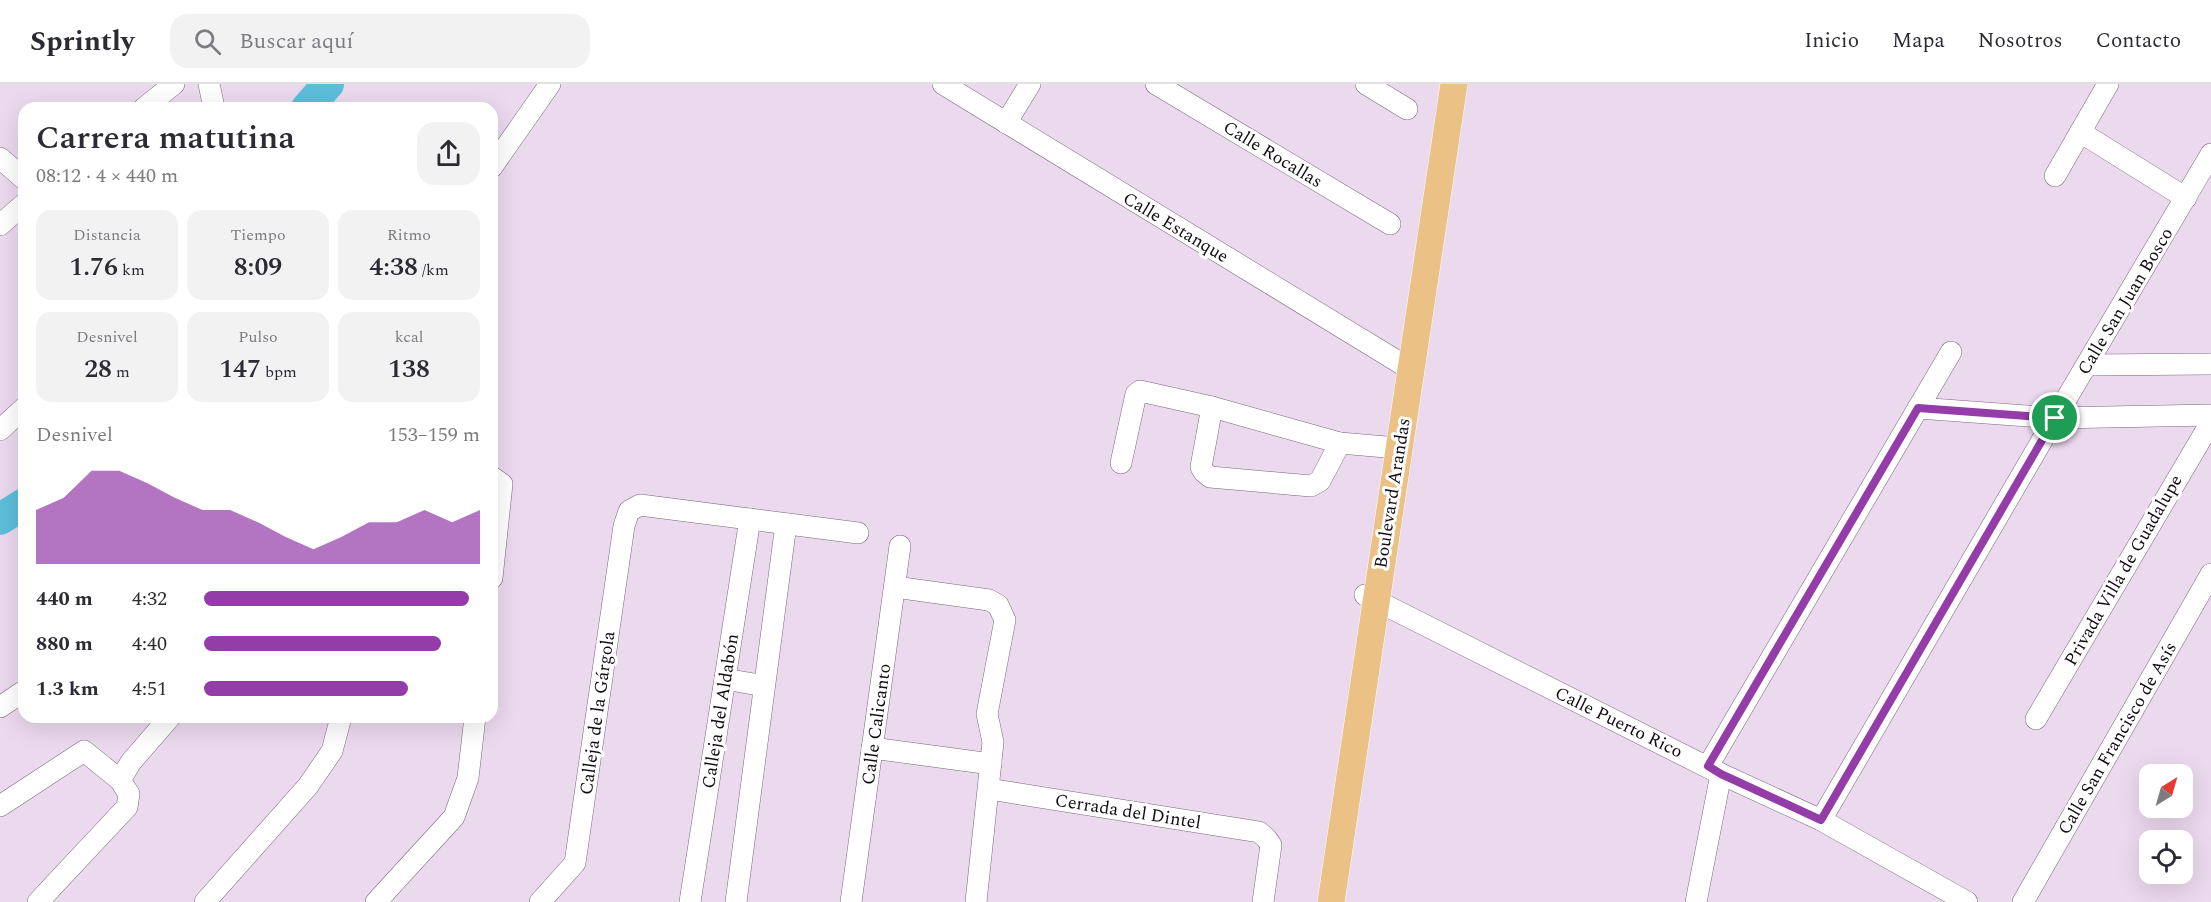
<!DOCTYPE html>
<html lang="es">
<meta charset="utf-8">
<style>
body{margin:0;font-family:Spectral,serif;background:#f2f2f3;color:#2b2b33;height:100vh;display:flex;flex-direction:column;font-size:22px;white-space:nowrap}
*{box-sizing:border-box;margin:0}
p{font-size:20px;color:#7c7c81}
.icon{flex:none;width:33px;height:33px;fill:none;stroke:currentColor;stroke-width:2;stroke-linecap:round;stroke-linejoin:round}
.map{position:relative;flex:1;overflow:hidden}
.details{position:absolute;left:18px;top:18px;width:480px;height:621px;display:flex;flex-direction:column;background:#fff;border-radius:18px;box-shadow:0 6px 24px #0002}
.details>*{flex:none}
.needle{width:39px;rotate:37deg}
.buttons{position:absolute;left:2139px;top:680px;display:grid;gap:12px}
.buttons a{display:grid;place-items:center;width:54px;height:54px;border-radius:12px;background:#fff;box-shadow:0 6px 24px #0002;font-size:30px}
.pin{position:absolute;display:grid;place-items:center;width:51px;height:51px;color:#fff;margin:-26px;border:3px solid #fff;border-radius:50%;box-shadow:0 2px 6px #0007}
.round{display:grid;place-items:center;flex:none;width:63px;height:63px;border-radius:18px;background:#f2f2f3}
.summary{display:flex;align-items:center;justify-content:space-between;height:102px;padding:0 18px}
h1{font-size:33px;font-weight:600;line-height:45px}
.stats{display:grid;grid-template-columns:repeat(3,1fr);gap:9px;height:102px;padding:6px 18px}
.stats div{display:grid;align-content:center;border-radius:15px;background:#f2f2f3;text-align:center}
.stats b{font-size:26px;font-weight:600}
.stats small{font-size:16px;font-weight:400}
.stats p{font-size:16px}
.chart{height:168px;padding:12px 18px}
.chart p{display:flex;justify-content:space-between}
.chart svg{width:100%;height:108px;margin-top:6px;fill:#943ca7;opacity:.7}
ul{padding:0 18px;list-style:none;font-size:20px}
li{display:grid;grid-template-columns:96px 72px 1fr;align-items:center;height:45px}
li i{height:15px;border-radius:8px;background:#943ca7}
header{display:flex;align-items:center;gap:36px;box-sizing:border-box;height:84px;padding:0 30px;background:#fff;border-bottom:2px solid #e1e1e2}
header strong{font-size:28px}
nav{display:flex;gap:33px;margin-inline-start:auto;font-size:21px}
.search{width:420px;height:54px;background:#f2f2f3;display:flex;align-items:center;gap:15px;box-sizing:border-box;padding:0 21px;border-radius:18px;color:#7c7c81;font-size:22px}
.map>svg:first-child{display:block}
</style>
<header>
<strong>Sprintly</strong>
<div class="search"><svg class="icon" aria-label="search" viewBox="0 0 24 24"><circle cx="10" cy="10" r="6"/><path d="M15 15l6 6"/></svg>Buscar aquí</div>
<nav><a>Inicio</a><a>Mapa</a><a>Nosotros</a><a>Contacto</a></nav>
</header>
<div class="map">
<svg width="2211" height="818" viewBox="0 0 2211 818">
<rect width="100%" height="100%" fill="#ebd9ed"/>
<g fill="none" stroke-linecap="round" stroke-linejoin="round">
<g stroke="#5dbeda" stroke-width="32">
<path d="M307 24 328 0"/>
<path d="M0 435 24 420"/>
</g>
<g stroke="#786879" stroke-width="22">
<g id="minor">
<path d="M209 0 214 24"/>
<path d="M943 0 1410 285"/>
<path d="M1156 0 1390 140"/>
<path d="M1366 0 1407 25"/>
<path d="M144 24 174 0"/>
<path d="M1006 39 1030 0"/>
<path d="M2080 48 2186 114"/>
<path d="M0 74 24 95"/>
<path d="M492 83 550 0"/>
<path d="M2055 92 2108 0"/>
<path d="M0 141 24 120"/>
<path d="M2087 281 2211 280"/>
<path d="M1212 323 1201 383 1204 388 1210 393 1311 402 1320 397 1340 359"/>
<path d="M1918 324 2055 334 2211 331"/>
<path d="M0 346 24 324"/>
<path d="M1121 379 1136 310 1140 307 1212 323 1340 359 1386 363"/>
<path d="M492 393 502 400 492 494"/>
<path d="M895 503 989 516 998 521 1005 536 987 630 993 658 976 818"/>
<path d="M1365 511 1721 690 1821 736 1967 818"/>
<path d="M725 595 764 602"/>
<path d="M0 623 24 607"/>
<path d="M2036 635 2211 338"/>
<path d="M872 664 991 680"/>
<path d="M1708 682 1951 268"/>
<path d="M989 705 1259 748 1266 754 1271 761 1263 818"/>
<path d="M0 722 84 667 120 696"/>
<path d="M1821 736 2055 334 2211 70"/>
<path d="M38 818 127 723 129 710 120 696 131 678 170 633"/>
<path d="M205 818 308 702 332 667 341 633"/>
<path d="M376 818 454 733 468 694 475 633"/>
<path d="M540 818 575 779 624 442 629 427 640 421 858 449"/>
<path d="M690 818 750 435"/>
<path d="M736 818 786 440"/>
<path d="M851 818 900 462"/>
<path d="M1696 818 1721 690"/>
<path d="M2023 818 2211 490"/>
</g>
</g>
<g stroke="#fff" stroke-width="28">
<path id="major" d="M1331 818 1454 0"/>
</g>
<use href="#minor" stroke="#fff" stroke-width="21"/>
<use href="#major" stroke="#ecc185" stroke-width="27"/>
</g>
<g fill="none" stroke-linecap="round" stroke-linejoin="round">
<g stroke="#fff" stroke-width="12">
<path id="route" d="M1918 324 2055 334 1821 736 1721 690 1708 682Z"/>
</g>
<use href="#route" stroke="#943ca7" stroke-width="8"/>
</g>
<g text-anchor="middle" stroke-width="6" stroke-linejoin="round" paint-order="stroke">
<g font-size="18" fill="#110b11" stroke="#fff">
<text transform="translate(1273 70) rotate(31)" y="6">Calle Rocallas</text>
<text transform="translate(1176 143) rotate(31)" y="6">Calle Estanque</text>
<text transform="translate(2125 217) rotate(-59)" y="6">Calle San Juan Bosco</text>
<text transform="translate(1392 409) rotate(-81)" y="6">Boulevard Arandas</text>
<text transform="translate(2123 486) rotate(-60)" y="6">Privada Villa de Guadalupe</text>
<text transform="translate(720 627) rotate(-81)" y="6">Calleja del Aldabón</text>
<text transform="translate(597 629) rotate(-82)" y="6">Calleja de la Gárgola</text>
<text transform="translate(1619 638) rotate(26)" y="6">Calle Puerto Rico</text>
<text transform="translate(876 640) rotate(-82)" y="6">Calle Calicanto</text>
<text transform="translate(2117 654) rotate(-60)" y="6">Calle San Francisco de Asís</text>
<text transform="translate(1128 727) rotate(9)" y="6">Cerrada del Dintel</text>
</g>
</g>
</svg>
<div class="buttons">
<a><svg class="needle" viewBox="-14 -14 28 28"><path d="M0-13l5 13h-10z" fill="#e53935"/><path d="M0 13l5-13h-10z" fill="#7c7c81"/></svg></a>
<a><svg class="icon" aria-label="locate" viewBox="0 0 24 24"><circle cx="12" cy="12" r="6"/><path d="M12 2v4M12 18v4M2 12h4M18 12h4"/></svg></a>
</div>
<div class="pin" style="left:2055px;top:334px;background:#1e9e55"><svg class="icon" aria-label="arrive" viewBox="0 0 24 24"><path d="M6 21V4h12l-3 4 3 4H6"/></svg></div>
<section class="details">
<div class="summary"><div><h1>Carrera matutina</h1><p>08:12 · 4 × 440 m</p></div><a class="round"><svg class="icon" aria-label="share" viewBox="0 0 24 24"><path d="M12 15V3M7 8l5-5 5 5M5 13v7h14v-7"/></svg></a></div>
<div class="stats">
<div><p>Distancia</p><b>1.76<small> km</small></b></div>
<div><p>Tiempo</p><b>8:09</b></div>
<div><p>Ritmo</p><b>4:38<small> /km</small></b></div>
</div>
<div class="stats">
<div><p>Desnivel</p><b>28<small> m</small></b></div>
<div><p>Pulso</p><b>147<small> bpm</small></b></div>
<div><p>kcal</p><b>138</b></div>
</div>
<div class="chart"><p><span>Desnivel</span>153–159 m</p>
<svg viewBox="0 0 160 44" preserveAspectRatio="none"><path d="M0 44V22L10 17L20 6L30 6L40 11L50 17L60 22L70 22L80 27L90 33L100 38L110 33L120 27L130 27L140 22L150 27L160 22V44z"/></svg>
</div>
<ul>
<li><b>440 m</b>4:32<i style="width:96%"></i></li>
<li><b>880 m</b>4:40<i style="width:86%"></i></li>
<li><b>1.3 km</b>4:51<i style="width:74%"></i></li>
</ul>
</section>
</div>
